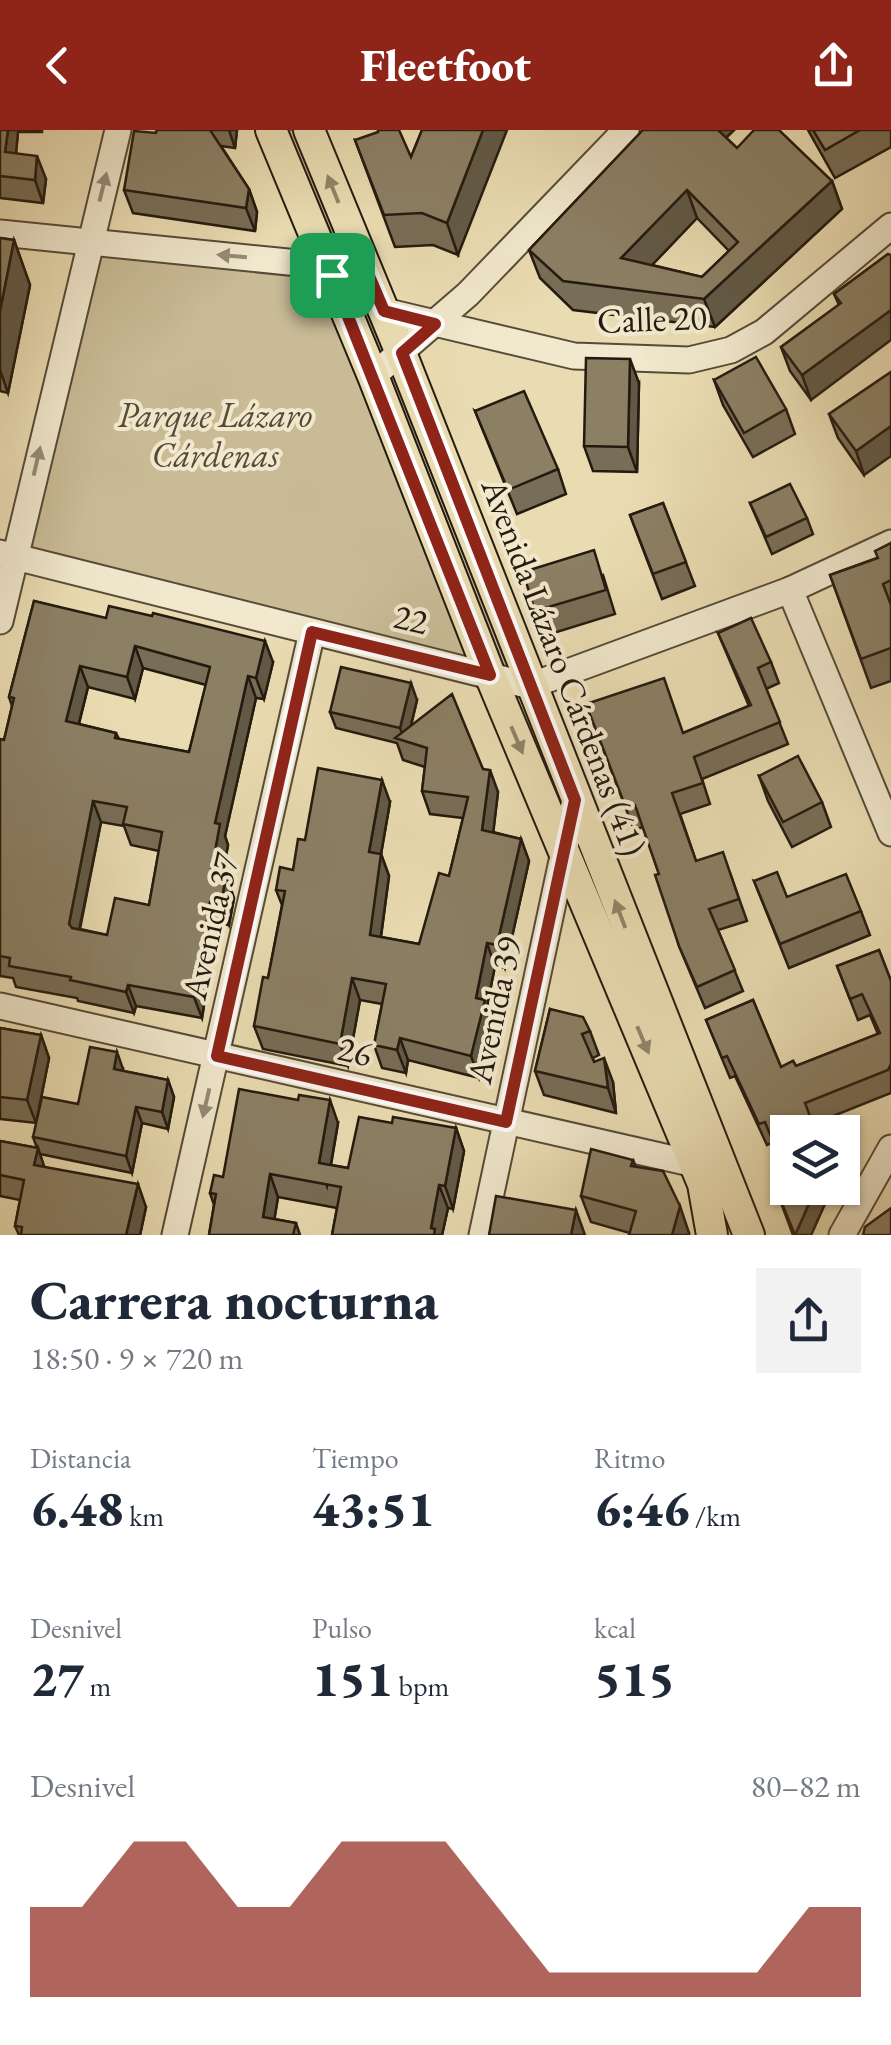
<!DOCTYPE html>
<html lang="es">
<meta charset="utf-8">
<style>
body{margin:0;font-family:"EB Garamond",serif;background:#f2f2f3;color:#1f2937;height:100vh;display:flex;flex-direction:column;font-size:38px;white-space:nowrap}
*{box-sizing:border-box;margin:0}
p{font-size:32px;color:#747a83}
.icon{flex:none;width:55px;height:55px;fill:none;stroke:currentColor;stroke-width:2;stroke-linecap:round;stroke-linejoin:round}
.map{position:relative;height:1105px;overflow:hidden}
.sheet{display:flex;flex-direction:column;background:#fff;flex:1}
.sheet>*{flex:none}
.buttons{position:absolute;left:770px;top:985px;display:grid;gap:20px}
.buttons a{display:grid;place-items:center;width:90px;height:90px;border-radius:0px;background:#fff;box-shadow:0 2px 8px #0004;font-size:50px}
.pin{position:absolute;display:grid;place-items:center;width:85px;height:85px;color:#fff;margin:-42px;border-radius:20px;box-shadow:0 5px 15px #0006}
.round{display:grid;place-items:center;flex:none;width:105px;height:105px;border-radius:0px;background:#f2f2f3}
.overview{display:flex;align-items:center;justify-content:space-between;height:170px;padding:0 30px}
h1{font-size:55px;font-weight:800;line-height:75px}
.stats{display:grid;grid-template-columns:repeat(3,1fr);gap:15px;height:170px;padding:10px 30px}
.stats div{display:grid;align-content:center}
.stats b{font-size:50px;font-weight:800}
.stats small{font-size:28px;font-weight:400}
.stats p{font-size:28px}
.chart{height:280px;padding:20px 30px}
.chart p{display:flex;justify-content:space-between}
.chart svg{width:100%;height:180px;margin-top:10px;fill:#8f2418;opacity:.7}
header{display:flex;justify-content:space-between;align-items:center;height:130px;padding:0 30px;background:#8f2418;color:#fff;font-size:45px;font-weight:800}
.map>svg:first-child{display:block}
</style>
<header><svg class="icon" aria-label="back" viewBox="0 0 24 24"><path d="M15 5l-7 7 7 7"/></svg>Fleetfoot<svg class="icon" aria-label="share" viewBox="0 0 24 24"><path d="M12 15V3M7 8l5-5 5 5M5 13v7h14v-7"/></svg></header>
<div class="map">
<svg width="891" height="1105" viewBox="0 0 891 1105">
<rect width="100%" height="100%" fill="#eadcb2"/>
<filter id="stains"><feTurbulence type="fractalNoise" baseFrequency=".002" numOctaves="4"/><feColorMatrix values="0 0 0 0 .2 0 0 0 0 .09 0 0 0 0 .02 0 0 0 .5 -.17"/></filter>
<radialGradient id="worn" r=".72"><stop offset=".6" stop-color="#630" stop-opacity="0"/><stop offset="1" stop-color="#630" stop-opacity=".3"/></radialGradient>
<path fill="#c8bb96" stroke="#766a52" stroke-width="2.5" d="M271 0H309L538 555 14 426 89 114 327 136Z"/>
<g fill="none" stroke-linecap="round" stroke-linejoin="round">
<g stroke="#564a38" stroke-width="29">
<g id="minor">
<path d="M0 103 328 136 364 134"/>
<path d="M384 181 574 226 689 230 731 220 764 202 891 96"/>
<path d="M373 246 468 164 626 0"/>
<path d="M0 423 530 556 790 460 891 413"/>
<path d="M790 460 891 703"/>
<path d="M0 491 118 0"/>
<path d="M0 876 695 1034"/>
<path d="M175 1105 312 502"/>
<path d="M482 1105 575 670"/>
<path d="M842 1105 891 1018"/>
</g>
</g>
<g stroke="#241a0f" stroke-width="34">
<g id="major">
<path d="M271 0 373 246 490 545 703 1054 712 1105"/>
<path d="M309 0 401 223 749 1105"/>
</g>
</g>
<use href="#minor" stroke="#f1e8cd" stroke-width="25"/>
<use href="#major" stroke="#eadcb2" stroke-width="30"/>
</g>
<g fill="#786d56" stroke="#241a0f" stroke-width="2.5" fill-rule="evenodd">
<path d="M0 0H42V2H18L16 23 46 49 43 73 0 68Z"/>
<path d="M157 0H237L235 18 221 16 249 59 257 82 255 101 133 83 124 60Z"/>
<path d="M422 0 458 125 433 115 395 117 355 10 411 27Z"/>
<path d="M643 0H734L726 8 737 18 832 51 842 79 715 197 573 180 540 148 529 120ZM697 88 729 121 702 147 652 135Z"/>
<path d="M808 0H891V17L835 48Z"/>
<path d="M0 108 14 110 30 155 8 263 0 261Z"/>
<path d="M888 124 811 270 790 241 781 217 839 175 834 164Z"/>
<path d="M891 242 864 345 838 308 829 284Z"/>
<path d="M714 250 786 279 795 304 753 327 723 275Z"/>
<path d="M639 253 637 342 593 341 584 316Z"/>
<path d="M475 281 558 339 566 364 517 384Z"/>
<path d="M663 373 695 456 662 469 630 385Z"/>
<path d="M750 373 807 388 813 404 772 424Z"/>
<path d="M891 413V551L871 558 830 445 877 428Z"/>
<path d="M603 445 615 484 544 506 535 481Z"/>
<path d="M34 471 273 532 264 569 256 568 225 706 228 715 222 746H226L234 768 229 795 217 793 202 888 136 876 134 883 78 871 77 868 16 857 13 848 0 846V609L4 610 12 576 9 567ZM143 538 206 555 189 622 119 609 116 603 79 594 88 557 135 569ZM101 692 124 696 131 715 159 721 149 775 107 805 80 799Z"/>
<path d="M718 503 771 532 779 553 766 559 788 614 702 649 710 674 680 684 696 731 730 743 747 791 718 800 743 861 705 878 679 816 659 744 643 697 634 700 586 574 683 603 749 576Z"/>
<path d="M417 570 411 596 483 639 498 662 493 702 521 709 529 731 505 838 495 836 487 876 493 892 479 948 408 930 406 943 382 938 374 915 382 874 360 870 348 936 263 919 254 896 268 848 282 775 276 760 293 740 305 710 390 672 381 724 389 746 381 807 419 814 449 746 463 688 430 684 422 661 425 637 403 630 397 613 336 598 330 582Z"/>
<path d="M759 646 822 672 831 697 792 717 768 671Z"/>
<path d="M754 751 787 767 861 781 870 805 789 838Z"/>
<path d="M879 820 891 851V963L813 994 816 1002H788V1058H832L811 1105H793L774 1054 787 1049 773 1012 767 1015 735 946 730 948 706 890 753 870 781 937 793 931 796 936 878 904 870 885 858 890 837 836Z"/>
<path d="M550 879 590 901 599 925 593 928 594 932 613 952 616 983 544 965 535 941Z"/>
<path d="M0 898 41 905 49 928 36 993 0 989Z"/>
<path d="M123 939V941L168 950 174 967 168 999 142 993 132 1043 40 1024 44 1037 146 1077 140 1105H19L15 1096 20 1070 0 1066V1011L37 1018 33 1007Z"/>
<path d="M338 993 331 1035 348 1038 392 993 456 998 464 1021 453 1079 448 1078 442 1105H332L337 1078 278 1067 274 1089 296 1093 300 1105H209L214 1075 210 1063 223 1047Z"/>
<path d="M633 1030 636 1037 689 1103V1105H629L630 1103 591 1092 581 1066Z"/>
</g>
<g fill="#615946" stroke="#241a0f" stroke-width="2.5">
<path d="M8 0H18V2L14 45 5 22Z"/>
<path d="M229 0H237L235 18Z"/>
<path d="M483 0H507L458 125 447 93Z"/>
<path d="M710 0H734L716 17Z"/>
<path d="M37 26 46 49 43 73 35 50Z"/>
<path d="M832 51 842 79 715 197 704 169Z"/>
<path d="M249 59 257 82 255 101 246 78Z"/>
<path d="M687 60 697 88 631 157 621 128Z"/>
<path d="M14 110 30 155 8 263 0 240V181Z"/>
<path d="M891 180V210L811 270 802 245Z"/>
<path d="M630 229 639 253 637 342 628 317Z"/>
<path d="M891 296V326L864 345 856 321Z"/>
<path d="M265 511 273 532 264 569 256 548Z"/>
<path d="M135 516 143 538 135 569 127 547Z"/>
<path d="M80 536 88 557 74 612 66 591Z"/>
<path d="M248 546 256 568 225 706 228 715 219 765 211 743 215 693Z"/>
<path d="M411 553 417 570 407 611 404 610 400 598Z"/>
<path d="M490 640 498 662 491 722 482 700Z"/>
<path d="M382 650 390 672 381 724 389 746 378 827 370 805 369 722Z"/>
<path d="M93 671 101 692 76 815 69 794Z"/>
<path d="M521 709 529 731 505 838 497 815Z"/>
<path d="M226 746 234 768 229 795 221 774Z"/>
<path d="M210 772 217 793 202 888 194 867Z"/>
<path d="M487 813 495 836 487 876 493 892 479 948 471 926 476 868Z"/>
<path d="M352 848 360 870 348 936 340 914Z"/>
<path d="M128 855 136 876 134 883 126 862Z"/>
<path d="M41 905 49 928 36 993 27 970Z"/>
<path d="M400 908 408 930 406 943 397 920Z"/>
<path d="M117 922 123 939 120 956 114 939Z"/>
<path d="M604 928 613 952 616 983 608 958Z"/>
<path d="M168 950 174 967 168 999 162 982Z"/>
<path d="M330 970 338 993 327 1056 319 1033Z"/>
<path d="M136 977 142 993 132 1043 126 1026Z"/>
<path d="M456 998 464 1021 453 1079 445 1056Z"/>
<path d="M38 1018 46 1042 34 1035Z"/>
<path d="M270 1044 278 1067 272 1105 263 1087Z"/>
<path d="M138 1054 146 1077 140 1105H126Z"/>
<path d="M439 1055 448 1078 442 1105H433L431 1098Z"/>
<path d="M816 1058H832L811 1105H795Z"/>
<path d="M680 1076 689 1103V1105H672Z"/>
<path d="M576 1080 585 1105H571Z"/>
</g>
<g fill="#8b7f64" stroke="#241a0f" stroke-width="2.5" fill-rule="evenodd">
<path d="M0 0H8L5 22 37 26 35 50 0 46Z"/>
<path d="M157 0H210L249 59 246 78 124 60 134 1 156 3Z"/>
<path d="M378 0H399L411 27 422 0H483L447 93 422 83 384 85 355 10 378 2Z"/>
<path d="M643 0H718L737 18 754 0H779L832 51 704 169 563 151 529 120ZM687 60 738 112 702 147 621 128Z"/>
<path d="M813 0H860L825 20Z"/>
<path d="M0 108 14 110 0 181Z"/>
<path d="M888 124 891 125V180L802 245 781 217 841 173 834 164Z"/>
<path d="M756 227 786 279 744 303 714 250Z"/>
<path d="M586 228 630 229 628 317 584 316Z"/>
<path d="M891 242V296L856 321 829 284Z"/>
<path d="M524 261 558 339 508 360 475 281Z"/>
<path d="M790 354 807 388 766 407 750 373Z"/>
<path d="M663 373 686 432 653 444 630 385Z"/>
<path d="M891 413V450L883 454 891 475V518L861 529 830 445 878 428 875 421Z"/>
<path d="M594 420 606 460 535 481 523 442Z"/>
<path d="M34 471 106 488 109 476 152 486 153 483 265 511 256 548 248 546 215 693 220 694 211 743 226 746 221 774 210 772 194 867 128 855 126 862 70 850 71 847 9 836 10 828 0 826V609L4 610 14 568 9 567ZM135 516 210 537 189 622 115 608 116 603 66 591 80 536 127 547ZM93 671 127 677 123 694 162 702 149 775 115 768 107 805 72 798 69 794Z"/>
<path d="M751 488 771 532 758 538 780 592 694 627 703 653 672 663 696 731 723 722 739 769 709 779 735 840 697 857 679 816 655 745 659 744 635 675 626 678 586 574 664 548 683 603 751 575 718 503Z"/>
<path d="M341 537 411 553 400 598 330 582Z"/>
<path d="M452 564 483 639 490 640 482 700 521 709 497 815 487 813 476 868 485 870 471 926 400 908 397 920 374 915 386 854 352 848 340 914 254 896 263 847 268 848 285 761 276 760 280 737 293 740 298 709 305 710 318 638 382 650 369 722 381 724 370 805 419 814 439 743 449 746 468 667 422 661 427 618 395 608Z"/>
<path d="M798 626 822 672 783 692 759 646Z"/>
<path d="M777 742 787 767 846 744 861 781 780 814 754 751Z"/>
<path d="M879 820 891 851V934L888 940 805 973 816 1002H788V1048L765 992 759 994 727 926 722 928 706 890 753 870 781 937 793 931 796 936 880 903 862 864 850 869 837 836Z"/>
<path d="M550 879 583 887 590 901 582 904 594 932 604 928 608 958 535 941Z"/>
<path d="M0 898 41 905 27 970 0 967Z"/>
<path d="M90 917 117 922 114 939 168 950 162 982 136 977 126 1026 33 1007 42 967 78 974Z"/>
<path d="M239 959 298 970 299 965 330 970 319 1033 348 1038 359 987 392 993 393 987 456 998 445 1056 439 1055 431 1098 435 1099 434 1105H332L341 1057 270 1044 263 1087 296 1093 293 1105H209L216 1064 210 1063 214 1045 223 1047Z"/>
<path d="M0 1011 38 1018 34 1035 138 1054 126 1105H21L22 1097 15 1096 24 1050 0 1045Z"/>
<path d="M591 1019 633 1030 631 1036 663 1041 680 1076 672 1105H629L636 1081 581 1066Z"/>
<path d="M788 1049V1058H816L795 1105 774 1054Z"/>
<path d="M496 1066 576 1080 571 1105H489Z"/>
<path d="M891 1078V1105H863L865 1097Z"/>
</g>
<defs><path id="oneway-solid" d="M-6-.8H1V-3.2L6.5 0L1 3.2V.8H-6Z" transform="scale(2.5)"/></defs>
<g fill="#958b78">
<use href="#oneway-solid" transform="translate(103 57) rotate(-76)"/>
<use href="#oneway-solid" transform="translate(232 126) rotate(-175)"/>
<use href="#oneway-solid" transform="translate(37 331) rotate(-77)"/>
<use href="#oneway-solid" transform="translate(206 973) rotate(103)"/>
</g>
<g fill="#918569">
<use href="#oneway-solid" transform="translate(333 59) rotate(-112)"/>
<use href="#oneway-solid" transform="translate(517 610) rotate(67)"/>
<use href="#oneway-solid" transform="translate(620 784) rotate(-111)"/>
<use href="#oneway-solid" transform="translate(643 910) rotate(67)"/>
</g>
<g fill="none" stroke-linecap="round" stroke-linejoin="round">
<g stroke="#fff" stroke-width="20">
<path id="route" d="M364 134 384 181 435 194 402 223 575 670 506 992 217 926 312 502 490 545 328 136Z"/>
</g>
<use href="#route" stroke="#8f2418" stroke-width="12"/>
</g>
<g text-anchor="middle" stroke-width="8" stroke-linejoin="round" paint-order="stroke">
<g font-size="35" fill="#241a0f" stroke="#f1e8cd">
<text transform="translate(652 189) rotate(-2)" y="12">Calle 20</text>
<text transform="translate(411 489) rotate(13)" y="12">22</text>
<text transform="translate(564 537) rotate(69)" y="12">Avenida Lázaro Cárdenas (41)</text>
<text transform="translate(210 796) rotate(-77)" y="12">Avenida 37</text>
<text transform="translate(494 880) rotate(-78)" y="12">Avenida 39</text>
<text transform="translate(355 921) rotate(13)" y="12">26</text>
</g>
<g font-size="35" font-style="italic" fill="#554a38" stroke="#f1e8cd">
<text x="215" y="297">Parque Lázaro<tspan x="215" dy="40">Cárdenas</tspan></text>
</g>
</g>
<rect width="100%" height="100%" filter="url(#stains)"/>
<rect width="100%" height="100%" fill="url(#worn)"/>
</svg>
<div class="buttons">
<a><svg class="icon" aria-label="layers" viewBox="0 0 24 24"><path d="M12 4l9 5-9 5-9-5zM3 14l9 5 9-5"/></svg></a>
</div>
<div class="pin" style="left:332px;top:145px;background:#1e9e55"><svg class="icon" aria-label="arrive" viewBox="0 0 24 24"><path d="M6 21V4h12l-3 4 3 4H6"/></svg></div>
</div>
<section class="sheet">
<div class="overview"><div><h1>Carrera nocturna</h1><p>18:50 · 9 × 720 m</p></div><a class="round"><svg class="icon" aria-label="share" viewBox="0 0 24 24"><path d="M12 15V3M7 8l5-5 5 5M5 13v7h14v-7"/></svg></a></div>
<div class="stats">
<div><p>Distancia</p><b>6.48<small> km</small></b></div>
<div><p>Tiempo</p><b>43:51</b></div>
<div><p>Ritmo</p><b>6:46<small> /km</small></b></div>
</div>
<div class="stats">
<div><p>Desnivel</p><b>27<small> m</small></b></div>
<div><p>Pulso</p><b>151<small> bpm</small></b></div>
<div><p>kcal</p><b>515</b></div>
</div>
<div class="chart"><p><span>Desnivel</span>80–82 m</p>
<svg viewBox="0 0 160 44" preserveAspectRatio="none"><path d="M0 44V22L10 22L20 6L30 6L40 22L50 22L60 6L70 6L80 6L90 22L100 38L110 38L120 38L130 38L140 38L150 22L160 22V44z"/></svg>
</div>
</section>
